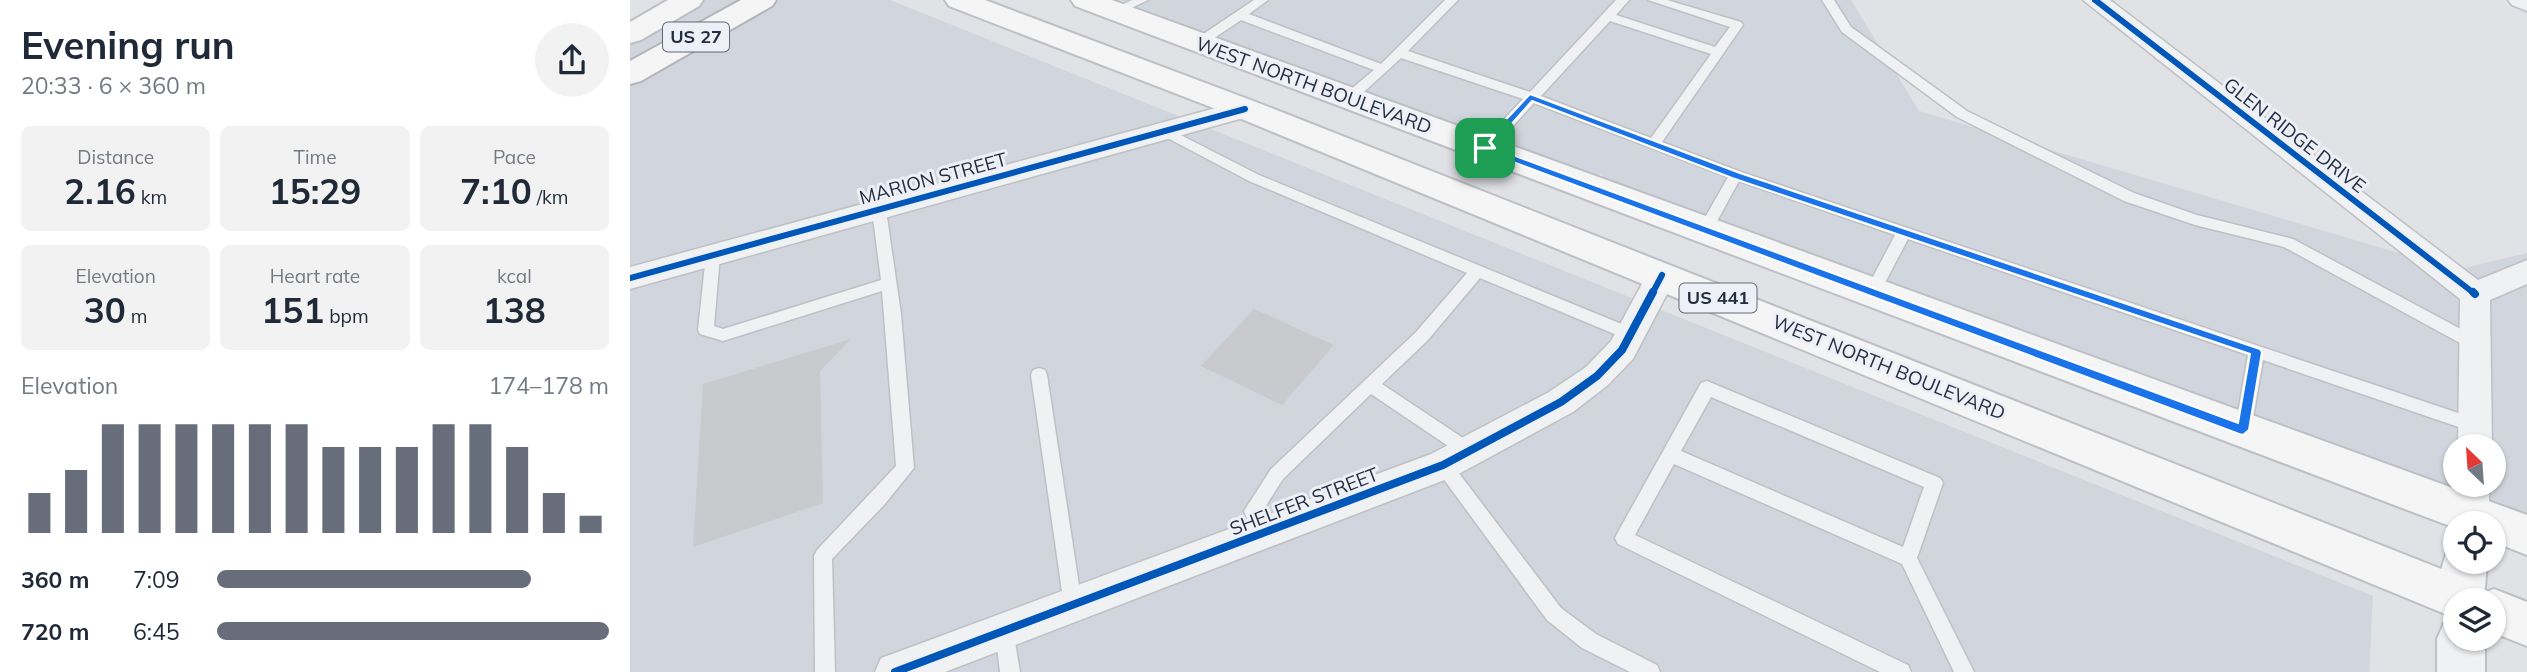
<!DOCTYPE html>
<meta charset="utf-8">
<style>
body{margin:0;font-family:Mulish,sans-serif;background:#f2f2f3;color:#1f2937;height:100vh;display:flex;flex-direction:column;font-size:26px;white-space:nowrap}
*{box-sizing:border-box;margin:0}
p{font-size:23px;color:#747a83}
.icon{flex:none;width:38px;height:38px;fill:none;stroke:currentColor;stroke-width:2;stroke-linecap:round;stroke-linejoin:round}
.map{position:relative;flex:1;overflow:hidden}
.panel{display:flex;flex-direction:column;background:#fff;width:630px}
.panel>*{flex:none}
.needle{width:46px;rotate:335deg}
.fabs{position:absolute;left:1813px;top:434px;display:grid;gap:14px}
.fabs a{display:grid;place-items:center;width:63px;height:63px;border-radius:50%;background:#fff;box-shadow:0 2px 5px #0004;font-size:35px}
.pin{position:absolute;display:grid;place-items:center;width:60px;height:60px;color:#fff;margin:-30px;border-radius:14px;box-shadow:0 4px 10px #0006}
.round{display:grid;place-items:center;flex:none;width:74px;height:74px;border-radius:37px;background:#f2f2f3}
.head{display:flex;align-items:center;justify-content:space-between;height:119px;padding:0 21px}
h1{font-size:38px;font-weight:700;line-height:52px}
.stats{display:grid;grid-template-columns:repeat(3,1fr);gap:10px;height:119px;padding:7px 21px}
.stats div{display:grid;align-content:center;border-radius:10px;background:#f2f2f3;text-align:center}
.stats b{font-size:35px;font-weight:700}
.stats small{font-size:19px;font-weight:400}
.stats p{font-size:19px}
.chart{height:196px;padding:14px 21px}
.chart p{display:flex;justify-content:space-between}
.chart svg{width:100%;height:126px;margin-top:7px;stroke:#676d7b;stroke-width:6}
ul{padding:0 21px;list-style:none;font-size:23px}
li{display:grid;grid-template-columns:112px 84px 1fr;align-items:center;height:52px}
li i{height:18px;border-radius:9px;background:#676d7b}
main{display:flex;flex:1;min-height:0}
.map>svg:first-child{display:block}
</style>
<main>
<section class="panel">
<div class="head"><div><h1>Evening run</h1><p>20:33 · 6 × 360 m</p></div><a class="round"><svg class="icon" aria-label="share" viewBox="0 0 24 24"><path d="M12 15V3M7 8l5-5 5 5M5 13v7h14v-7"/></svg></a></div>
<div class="stats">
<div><p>Distance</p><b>2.16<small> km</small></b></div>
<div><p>Time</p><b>15:29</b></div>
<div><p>Pace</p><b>7:10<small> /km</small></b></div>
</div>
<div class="stats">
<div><p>Elevation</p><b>30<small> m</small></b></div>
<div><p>Heart rate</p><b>151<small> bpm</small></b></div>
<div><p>kcal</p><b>138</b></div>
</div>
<div class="chart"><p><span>Elevation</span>174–178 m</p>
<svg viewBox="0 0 160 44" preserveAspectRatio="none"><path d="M5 44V30M15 44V22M25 44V6M35 44V6M45 44V6M55 44V6M65 44V6M75 44V6M85 44V14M95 44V14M105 44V14M115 44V6M125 44V6M135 44V14M145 44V30M155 44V38"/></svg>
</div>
<ul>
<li><b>360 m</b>7:09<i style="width:80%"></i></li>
<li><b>720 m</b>6:45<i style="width:100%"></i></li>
</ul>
</section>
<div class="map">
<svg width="1897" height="672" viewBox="0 0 1897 672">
<rect width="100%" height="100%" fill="#e1e2e6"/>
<g fill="#d1d5dd" fill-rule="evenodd">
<path d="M76 0H115L0 64V44Z"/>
<path d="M149 0H260L1743 596 1739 672H0V84Z"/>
<path d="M490 0H1221L1289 111 1826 270 1897 253V519L974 179 972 174 961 175ZM1825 446H1864V485H1825Z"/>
</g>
<g fill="#c9cace">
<path d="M624 309 704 345 652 405 571 366Z"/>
<path d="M221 339 190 371 193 503 63 547 73 384Z"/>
</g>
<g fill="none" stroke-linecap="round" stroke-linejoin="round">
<g stroke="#bfc0c4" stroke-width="3">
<g id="service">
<path d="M502 0H518L489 14 485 15 479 11Z"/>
<path d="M624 0H638L619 14 751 64 815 0H828L778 51 900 92 986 0H999L986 15 1085 47 1100 27 1018 0H1037L1111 22 1113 25 1032 142 1111 172 1846 419 1852 421 1854 426 1852 431 1846 433 1633 360 1621 430 1619 435 1613 437 1607 435 1605 430 1618 355 1278 239 1248 296 1243 298 1235 292 1265 235 1109 181 1080 234 1075 235 1068 230 1098 177 904 103 860 151 855 153 848 148 850 145 893 99 771 58 724 101H714V95L744 70 611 20 574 45H566V39ZM980 21 1081 54 1021 138 911 96Z"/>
<path d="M1192 0H1204L1221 27 1337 111 1504 193 1567 215 1663 239 1853 341 1855 345 1853 349H1841L1654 247 1565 225 1494 201 1327 117 1212 32Z"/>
<path d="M535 127 629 175 1006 330 1008 334 1006 338H994L850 278 798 340 752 384 845 446 848 451 845 456 839 458 833 456 741 394 653 479 632 512 641 534 638 540 632 542 626 540 614 511 641 469 786 332 837 273 619 181 530 134V128Z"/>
<path d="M249 205 256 210 271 314 284 468 254 505 202 559 205 672H185L184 556 187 550 266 466 252 291 93 341 70 334 68 330 76 255 83 250 90 255 84 326 93 329 251 280 242 210Z"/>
<path d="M409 368 415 370 417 375 452 605 450 611 443 614 436 611 434 605 401 375 403 370Z"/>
<path d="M1077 381 1310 478 1313 483 1287 558 1344 672H1324L1272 564 1044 464 1005 535 1278 665 1281 672H1250L988 544 985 538 988 532 1071 383ZM1081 397 1294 487 1273 547 1051 451Z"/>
<path d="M813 458 819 460 931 608 966 634 1027 665 1030 672H1000L952 648 917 620 807 470 804 465 807 460Z"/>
<path d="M375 622 382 624 390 672H370L365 631 368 624Z"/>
</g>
</g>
<g stroke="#bfc0c4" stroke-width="3">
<g id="minor">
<path d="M1453 0H1480L1848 280 1897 260V284L1860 300 1862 446H1828L1830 299Z"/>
<path d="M1878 0H1897V11L1882 5Z"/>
<path d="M615 100 624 103 628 109 624 115 0 289V267Z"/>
<path d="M1032 264 1043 267 1047 275 1003 359 978 385 943 412 825 476 315 672H245L251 658 265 653 801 454 919 392 956 367 981 341 1021 267Z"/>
<path d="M1826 485H1860L1858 515 1854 523H1826L1822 515Z"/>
</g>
</g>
<g stroke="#bfc0c4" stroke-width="4">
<path id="tertiary" d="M1825 545V562H1857L1854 600H1825V639H1855V672H1807V639L1814 623 1824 619 1815 615C1805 593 1809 569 1819 547Z"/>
</g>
<g stroke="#bcbfc4" stroke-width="4">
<g id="primary">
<path d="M38 0H73L69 6 11 40 0 43V22Z"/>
<path d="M315 0H355L626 102 1852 585 1856 592 1864 589 1897 602V646L1864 633V600H1825V618L604 116 319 6Z"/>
<path d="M441 0H482L1897 515V555L1864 542V523H1825V528L445 6Z"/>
</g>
</g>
<g stroke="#b3b5bb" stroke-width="4">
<path id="trunk" d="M111 0H146L142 6 11 81 0 84V61Z"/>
</g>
<use href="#service" fill="#f0f1f3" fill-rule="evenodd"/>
<use href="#minor" fill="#f0f1f3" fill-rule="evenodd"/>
<use href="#tertiary" fill="#f0f1f3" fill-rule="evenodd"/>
<use href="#primary" fill="#f5f5f6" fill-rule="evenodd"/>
<use href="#trunk" fill="#f5f5f6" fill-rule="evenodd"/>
<g stroke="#edf0f6" stroke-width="10">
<g id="cycleway-far1">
<path d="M1465 0 1845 294"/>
<path d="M0 278 615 109"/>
<path d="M1022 294 1032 275"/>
</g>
</g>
<g stroke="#edf0f6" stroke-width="12">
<g id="cycleway">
<path d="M1843 292 1845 294"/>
<path d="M265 672 813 465 931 402 967 376 992 350 1023 292"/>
</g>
</g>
<use href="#cycleway-far1" stroke="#0057b8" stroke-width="6"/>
<use href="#cycleway" stroke="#0057b8" stroke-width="8"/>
</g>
<path fill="#1a73e8" stroke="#fff" stroke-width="2" fill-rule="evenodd" d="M900 94 1110 173 1630 349 1632 352 1619 430 1613 435 1609 434 851 150V146ZM902 101 1102 178 1620 354 1608 423 861 147Z"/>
<g text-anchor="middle" stroke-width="6" stroke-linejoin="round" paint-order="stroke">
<g fill="#edf0f6" stroke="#616877" stroke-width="2">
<rect x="33" y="22.5" width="66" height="29" rx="5"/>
<rect x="1049.5" y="283.5" width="77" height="29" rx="5"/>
</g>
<g font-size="18" font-weight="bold" fill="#252e41">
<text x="66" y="43">US 27</text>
<text x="1088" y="304">US 441</text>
</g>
<g font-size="19" fill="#252e41" stroke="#edf0f6">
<text transform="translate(684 85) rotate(20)" y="7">WEST NORTH BOULEVARD</text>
<text transform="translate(1665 135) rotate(38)" y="7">GLEN RIDGE DRIVE</text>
<text transform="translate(303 178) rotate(-15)" y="7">MARION STREET</text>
<text transform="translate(1259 367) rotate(22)" y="7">WEST NORTH BOULEVARD</text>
<text transform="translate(674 501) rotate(-21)" y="7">SHELFER STREET</text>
</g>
</g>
</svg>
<div class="fabs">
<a><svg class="needle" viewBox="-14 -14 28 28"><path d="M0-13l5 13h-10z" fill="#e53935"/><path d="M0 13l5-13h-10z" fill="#747a83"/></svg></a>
<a><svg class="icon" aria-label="locate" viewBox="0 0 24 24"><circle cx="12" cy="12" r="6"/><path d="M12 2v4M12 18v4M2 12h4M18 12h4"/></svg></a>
<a><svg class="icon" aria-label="layers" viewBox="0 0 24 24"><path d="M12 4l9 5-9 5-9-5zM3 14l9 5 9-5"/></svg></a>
</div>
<div class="pin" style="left:855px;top:148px;background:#1e9e55"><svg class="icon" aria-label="arrive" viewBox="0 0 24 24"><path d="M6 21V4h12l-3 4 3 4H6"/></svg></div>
</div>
</main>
